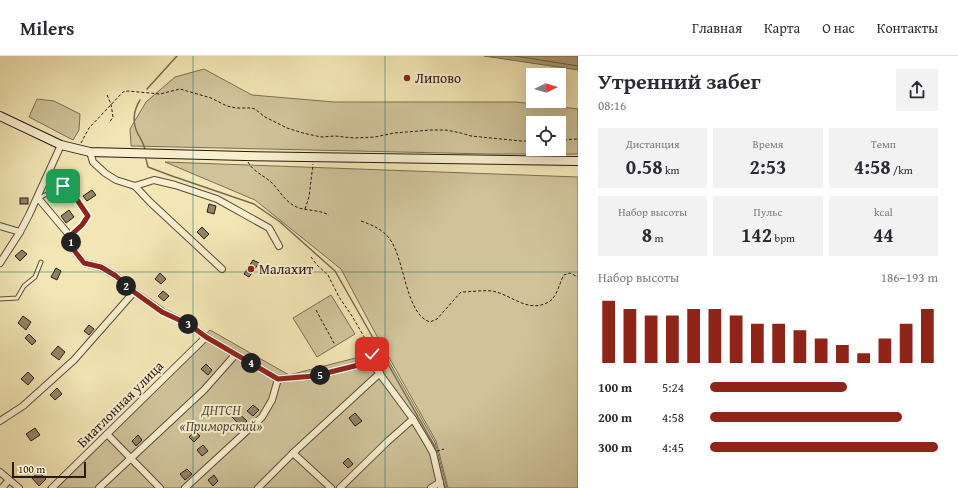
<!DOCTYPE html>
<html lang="ru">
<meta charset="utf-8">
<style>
body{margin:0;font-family:"Gentium Book Plus",serif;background:#f2f2f3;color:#2b2b33;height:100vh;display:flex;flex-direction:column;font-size:15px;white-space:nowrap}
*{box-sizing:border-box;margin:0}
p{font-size:13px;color:#7c7c81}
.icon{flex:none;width:22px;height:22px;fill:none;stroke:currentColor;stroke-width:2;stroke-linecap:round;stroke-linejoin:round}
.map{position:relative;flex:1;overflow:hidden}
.drawer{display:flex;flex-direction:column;background:#fff;width:380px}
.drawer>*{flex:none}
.needle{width:26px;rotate:85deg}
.controls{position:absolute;left:526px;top:12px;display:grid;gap:8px}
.controls a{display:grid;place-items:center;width:40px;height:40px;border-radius:0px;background:#fff;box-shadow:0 4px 16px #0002;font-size:20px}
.scale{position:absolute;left:12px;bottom:10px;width:74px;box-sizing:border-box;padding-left:4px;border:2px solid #281a14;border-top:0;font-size:11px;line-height:14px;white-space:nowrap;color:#281a14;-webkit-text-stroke:3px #f7efcf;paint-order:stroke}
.pin{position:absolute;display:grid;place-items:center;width:34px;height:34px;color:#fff;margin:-17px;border-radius:8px;box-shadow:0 2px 6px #0006}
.km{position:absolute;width:20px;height:20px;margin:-10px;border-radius:50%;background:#222;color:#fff;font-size:11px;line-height:20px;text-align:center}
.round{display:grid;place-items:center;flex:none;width:42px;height:42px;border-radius:0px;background:#f2f2f3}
.summary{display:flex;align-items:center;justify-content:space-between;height:68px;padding:0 20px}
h1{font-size:22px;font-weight:800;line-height:30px}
.stats{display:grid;grid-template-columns:repeat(3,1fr);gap:6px;height:68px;padding:4px 20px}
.stats div{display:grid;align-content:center;border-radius:0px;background:#f2f2f3;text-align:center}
.stats b{font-size:20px;font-weight:800}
.stats small{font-size:11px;font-weight:400}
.stats p{font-size:11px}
.chart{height:112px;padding:8px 20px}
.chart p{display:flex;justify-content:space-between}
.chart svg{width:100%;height:72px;margin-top:4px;stroke:#8f2418;stroke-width:6}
ul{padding:0 20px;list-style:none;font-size:13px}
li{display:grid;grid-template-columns:64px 48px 1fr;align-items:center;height:30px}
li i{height:10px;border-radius:5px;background:#8f2418}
header{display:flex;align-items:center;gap:24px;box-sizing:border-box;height:56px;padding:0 20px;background:#fff;border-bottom:1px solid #e1e1e2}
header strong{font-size:19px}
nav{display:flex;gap:22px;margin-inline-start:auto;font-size:14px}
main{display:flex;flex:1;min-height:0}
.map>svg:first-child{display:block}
</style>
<header>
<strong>Milers</strong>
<nav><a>Главная</a><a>Карта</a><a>О нас</a><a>Контакты</a></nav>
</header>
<main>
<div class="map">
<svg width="578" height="432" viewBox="0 0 578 432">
<rect width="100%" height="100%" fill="#f3e6b5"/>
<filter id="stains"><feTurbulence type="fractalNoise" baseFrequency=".005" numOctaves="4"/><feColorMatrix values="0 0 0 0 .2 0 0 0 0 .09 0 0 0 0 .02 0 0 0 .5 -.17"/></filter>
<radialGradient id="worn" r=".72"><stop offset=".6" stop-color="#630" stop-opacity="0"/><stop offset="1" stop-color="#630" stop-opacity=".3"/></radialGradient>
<g fill="#d0c39a" stroke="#7c6e57" fill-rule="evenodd">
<path d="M204 13 252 39 334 46H516L578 53V98H490L131 90 130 73 146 46 175 21ZM533 67H559V93H533Z"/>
<path d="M37 43 54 45 80 58 79 74 73 84 29 61Z"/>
<path d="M165 106 578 121V432H448L436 385 373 273 341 213 255 144Z"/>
<path d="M331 239 355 278 317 301 293 262Z"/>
<path d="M210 274 289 319 383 295 435 386 447 432H47Z"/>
</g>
<path fill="#aea17e" stroke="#786b54" d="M484 0H578V14Z"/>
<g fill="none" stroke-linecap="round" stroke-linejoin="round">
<path stroke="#6b5e49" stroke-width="1" d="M515 0 578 10"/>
<g stroke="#786b54" stroke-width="1.5">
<path d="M147 33 177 0"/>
<path d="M140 44C134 54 132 65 137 76 140 82 144 87 145 94"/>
<path d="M146 103 148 111 172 120 254 148 280 166 335 215 434 389 436 397"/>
<path d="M437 401 445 432"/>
</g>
</g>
<g fill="#928468" stroke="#281a14">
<path d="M92 134 96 139 87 145 83 140Z"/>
<rect x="20" y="142" width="8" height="6"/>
<path d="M209 148 216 150 214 158 207 156Z"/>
<path d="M69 154 74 161 66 167 61 160Z"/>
<path d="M202 171 209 178 204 183 197 176Z"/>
<path d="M22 194 27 198 20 205 15 200Z"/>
<path d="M253 204 259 207 249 221 244 218Z"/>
<path d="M56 212 61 215 57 224 51 221Z"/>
<path d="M160 217 166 223 161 228 155 223Z"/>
<path d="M163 235 169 240 164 245 158 240Z"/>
<path d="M23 260 31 266 26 274 18 267Z"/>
<path d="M89 269 94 273 89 279 84 275Z"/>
<path d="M29 278 36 285 32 289 25 282Z"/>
<path d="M58 290 65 296 59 304 51 298Z"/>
<path d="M206 308 212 314 208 319 201 313Z"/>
<path d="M28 316 34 322 28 329 21 323Z"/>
<path d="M57 332 62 338 55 344 50 339Z"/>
<path d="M253 349 259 354 253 360 247 355Z"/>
<path d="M236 355 247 365 240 372 236 368 238 367 231 360Z"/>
<path d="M355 357 362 365 355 370 349 362Z"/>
<path d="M35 372 40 379 31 385 26 378Z"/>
<path d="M195 375 200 380 194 386 189 381Z"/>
<path d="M138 379 142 384 136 390 132 385Z"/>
<path d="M203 389 208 395 202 400 197 394Z"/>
<path d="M348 402 353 408 348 412 343 407Z"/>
<path d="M187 413 192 418 185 424 180 418Z"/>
<path d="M39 416 46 423 39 430 32 422Z"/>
<path d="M214 419 218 425 213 430 208 424Z"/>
</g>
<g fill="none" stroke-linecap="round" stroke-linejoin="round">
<g stroke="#5b4d3c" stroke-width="5">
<g id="lane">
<path d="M39 142 63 130 69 132 88 160 82 169 70 180"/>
<path d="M0 243 17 242 24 230 35 221 41 206"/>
</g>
</g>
<g stroke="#5b4d3c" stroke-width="8">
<g id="street">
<path d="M90 96 93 106 105 117 116 124 135 130 154 124 175 129 217 143 269 172 279 190"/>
<path d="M135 130 150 146 222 213"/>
<path d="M38 142 70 180 73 193 84 207 101 211 116 220 134 236 163 256 190 269 206 281 278 323 314 320 371 306 413 363 428 388 433 397 441 432"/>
<path d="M0 170 20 176"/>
<path d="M0 207 20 176 29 159 61 89"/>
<path d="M0 365 23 350 74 304 134 236"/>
<path d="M107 378 160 432"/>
<path d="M293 397 331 432"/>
<path d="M0 416 19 432"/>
<path d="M2 432 9 424"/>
<path d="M52 432 206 281"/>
<path d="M99 432 204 334 235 299"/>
<path d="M185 432 262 361 272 344 278 323"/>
<path d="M258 432 293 397 380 317"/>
<path d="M340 432 387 386 413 363"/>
<path d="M431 432 440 426"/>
</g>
</g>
<g stroke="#281a14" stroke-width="10">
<path id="secondary" d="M0 60 61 89 90 96 245 100 578 105"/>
</g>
<g stroke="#281a14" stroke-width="1" stroke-dasharray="3 2" stroke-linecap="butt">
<path d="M107 39 111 48 113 61 109 67"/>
<path d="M559 84 578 83"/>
<path d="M81 87 89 72 123 36 128 35 160 38 180 33 211 42 227 50 236 52H251L255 53 265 61 287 72 303 77 321 81 335 80 354 82 375 81 394 77 431 74H446L461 77 471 80 521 85H533"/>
<path d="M248 106C254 117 266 120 274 129 282 138 286 147 299 152 309 155 320 154 329 159"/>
<path d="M305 153 309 141 313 108"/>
<path d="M361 165C372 169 382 173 389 182 405 202 405 258 430 266L437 263 461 236C470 236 482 234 492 235 511 238 529 259 550 245 558 239 559 227 564 219L570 217 578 221"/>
<path d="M311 201 317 209 328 219 339 241 352 260 370 291 371 301"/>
<path d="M316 254 335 289"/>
<path d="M437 395 444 393"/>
</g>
<use href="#lane" stroke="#f7efcf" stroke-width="3"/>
<use href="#street" stroke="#f7efcf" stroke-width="6"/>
<use href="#secondary" stroke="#f7efcf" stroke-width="8"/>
</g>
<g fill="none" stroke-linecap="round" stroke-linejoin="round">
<g stroke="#fff" stroke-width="8">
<path id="route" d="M63 130 69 132 88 160 82 169 70 180 73 193 84 207 101 211 116 220 134 236 162 256 190 269 206 281 278 323 314 320 371 306 372 298"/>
</g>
<use href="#route" stroke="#8f2418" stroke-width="5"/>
</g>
<path fill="none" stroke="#0f766e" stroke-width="1" stroke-opacity="0.55" d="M193 0V432M385 0V432M0 216H578"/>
<g fill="#8f2418" stroke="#f7efcf" stroke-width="1.5">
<circle cx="407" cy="22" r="4"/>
<circle cx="251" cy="213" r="4"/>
</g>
<g text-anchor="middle" stroke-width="4" stroke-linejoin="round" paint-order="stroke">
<g font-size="14" fill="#281a14" stroke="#f7efcf" text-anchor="start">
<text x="415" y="27">Липово</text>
<text x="259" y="218">Малахит</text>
</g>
<g font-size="14" fill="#281a14" stroke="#f7efcf">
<text transform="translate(120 348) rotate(-45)" y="5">Биатлонная улица</text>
</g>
<g font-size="14" font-style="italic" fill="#5a4d3c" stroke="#f7efcf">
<text x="221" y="359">ДНТСН<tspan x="221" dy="16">«Приморский»</tspan></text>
</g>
</g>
<rect width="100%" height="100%" filter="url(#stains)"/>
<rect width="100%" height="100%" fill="url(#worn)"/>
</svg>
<div class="controls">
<a><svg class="needle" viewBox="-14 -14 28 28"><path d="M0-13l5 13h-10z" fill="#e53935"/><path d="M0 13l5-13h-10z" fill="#7c7c81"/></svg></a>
<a><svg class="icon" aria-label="locate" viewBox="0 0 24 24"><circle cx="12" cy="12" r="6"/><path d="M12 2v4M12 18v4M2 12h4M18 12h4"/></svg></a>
</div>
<div class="scale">100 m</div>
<div class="pin" style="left:63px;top:130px;background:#1e9e55"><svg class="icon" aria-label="arrive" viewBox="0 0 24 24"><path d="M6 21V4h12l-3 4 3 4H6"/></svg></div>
<div class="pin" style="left:372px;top:298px;background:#d93025"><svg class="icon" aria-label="check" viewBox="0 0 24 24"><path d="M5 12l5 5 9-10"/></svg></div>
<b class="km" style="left:71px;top:186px">1</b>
<b class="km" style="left:126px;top:230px">2</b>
<b class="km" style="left:188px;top:268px">3</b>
<b class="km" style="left:251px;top:307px">4</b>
<b class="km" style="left:320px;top:319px">5</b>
</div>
<section class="drawer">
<div class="summary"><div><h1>Утренний забег</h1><p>08:16</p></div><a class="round"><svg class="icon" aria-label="share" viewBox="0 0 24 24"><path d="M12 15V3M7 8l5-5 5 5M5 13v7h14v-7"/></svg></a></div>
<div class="stats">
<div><p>Дистанция</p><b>0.58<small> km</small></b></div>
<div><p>Время</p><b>2:53</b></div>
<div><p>Темп</p><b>4:58<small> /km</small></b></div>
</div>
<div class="stats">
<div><p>Набор высоты</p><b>8<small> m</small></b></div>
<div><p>Пульс</p><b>142<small> bpm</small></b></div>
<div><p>kcal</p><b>44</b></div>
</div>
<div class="chart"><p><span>Набор высоты</span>186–193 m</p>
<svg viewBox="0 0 160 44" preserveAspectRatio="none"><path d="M5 44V6M15 44V11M25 44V15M35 44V15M45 44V11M55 44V11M65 44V15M75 44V20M85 44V20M95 44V24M105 44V29M115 44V33M125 44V38M135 44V29M145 44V20M155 44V11"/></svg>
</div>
<ul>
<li><b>100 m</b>5:24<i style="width:60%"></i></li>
<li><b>200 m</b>4:58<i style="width:84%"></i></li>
<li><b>300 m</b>4:45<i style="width:100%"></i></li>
</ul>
</section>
</main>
